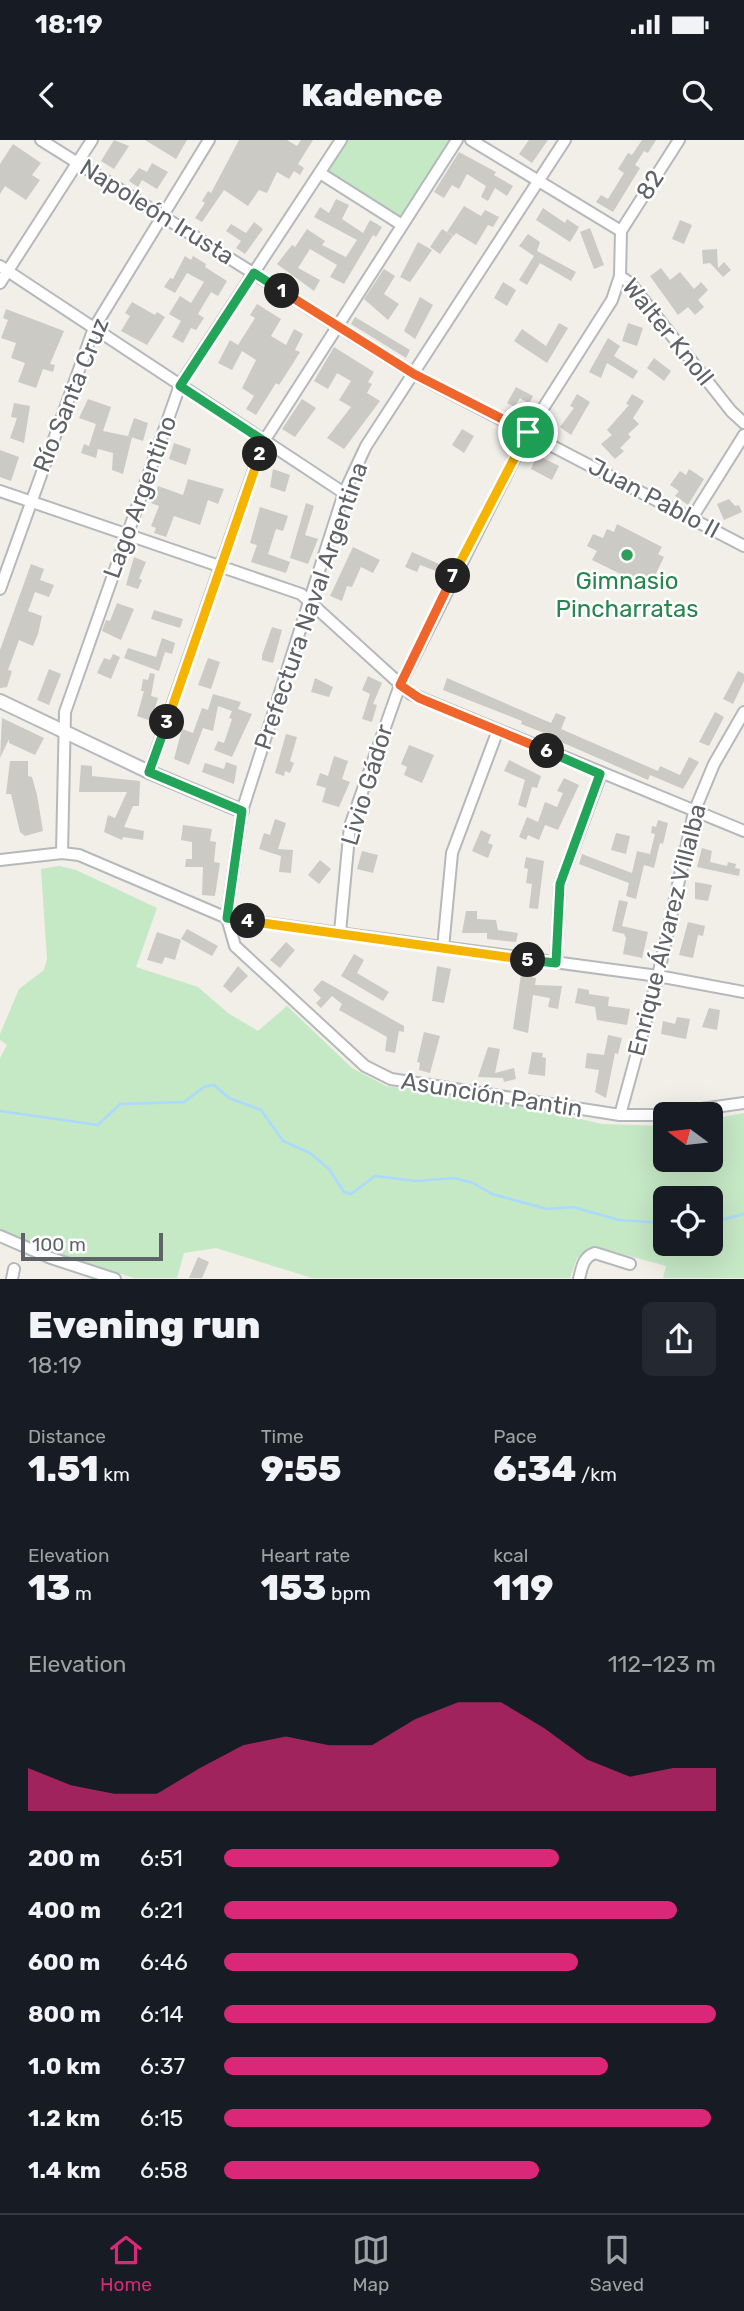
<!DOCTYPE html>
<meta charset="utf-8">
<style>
body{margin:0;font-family:Rubik,sans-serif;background:#242831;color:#f1f3f6;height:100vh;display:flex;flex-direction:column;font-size:26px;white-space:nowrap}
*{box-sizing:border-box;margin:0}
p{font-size:23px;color:#9ea1a6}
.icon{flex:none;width:38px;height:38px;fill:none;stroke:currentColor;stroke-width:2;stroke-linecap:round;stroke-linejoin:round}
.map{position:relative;height:1139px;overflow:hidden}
.side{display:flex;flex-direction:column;background:#171b24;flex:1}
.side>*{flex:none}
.needle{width:46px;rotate:285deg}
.buttons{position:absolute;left:653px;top:962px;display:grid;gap:14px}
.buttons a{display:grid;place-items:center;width:70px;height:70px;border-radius:10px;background:#171b24;box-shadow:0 7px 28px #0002;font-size:35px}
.scale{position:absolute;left:21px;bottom:18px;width:142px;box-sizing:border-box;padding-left:7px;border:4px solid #5f6368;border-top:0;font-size:19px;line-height:24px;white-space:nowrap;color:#5f6368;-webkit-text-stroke:5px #fff;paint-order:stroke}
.pin{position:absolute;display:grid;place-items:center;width:60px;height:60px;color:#fff;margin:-30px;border:4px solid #fff;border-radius:50%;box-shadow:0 2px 7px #0007}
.km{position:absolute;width:35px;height:35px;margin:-18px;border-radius:50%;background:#222;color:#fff;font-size:19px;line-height:35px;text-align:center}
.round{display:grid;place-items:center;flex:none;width:74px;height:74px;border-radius:10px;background:#242831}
.head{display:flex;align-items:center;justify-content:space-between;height:119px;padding:0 28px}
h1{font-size:38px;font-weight:800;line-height:52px}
.metrics{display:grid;grid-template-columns:repeat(3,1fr);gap:10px;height:119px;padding:7px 28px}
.metrics div{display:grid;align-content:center}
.metrics b{font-size:35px;font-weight:800}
.metrics small{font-size:19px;font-weight:400}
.metrics p{font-size:19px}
.chart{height:196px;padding:14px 28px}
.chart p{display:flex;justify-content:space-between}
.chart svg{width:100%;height:126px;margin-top:7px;fill:#db2777;opacity:.7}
ul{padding:0 28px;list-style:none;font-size:23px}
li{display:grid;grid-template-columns:112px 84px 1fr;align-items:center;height:52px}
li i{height:18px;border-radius:9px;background:#db2777}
.status{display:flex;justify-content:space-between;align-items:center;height:49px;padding:0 35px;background:#171b24;direction:ltr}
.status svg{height:19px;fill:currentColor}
header{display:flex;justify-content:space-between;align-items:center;height:91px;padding:0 28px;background:#171b24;font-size:32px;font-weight:800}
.tabs{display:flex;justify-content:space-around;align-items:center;height:98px;border-top:2px solid #363941;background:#171b24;font-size:19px;color:#9ea1a6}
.tabs a{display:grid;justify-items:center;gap:4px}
.tabs .selected{color:#db2777}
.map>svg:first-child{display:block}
</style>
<div class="status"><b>18:19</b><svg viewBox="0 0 49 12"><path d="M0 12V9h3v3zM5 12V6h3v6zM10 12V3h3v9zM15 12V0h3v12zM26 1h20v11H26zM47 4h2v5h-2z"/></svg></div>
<header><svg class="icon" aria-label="back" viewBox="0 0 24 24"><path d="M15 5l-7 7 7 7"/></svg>Kadence<svg class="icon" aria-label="search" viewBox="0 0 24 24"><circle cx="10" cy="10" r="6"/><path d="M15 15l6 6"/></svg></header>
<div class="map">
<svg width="744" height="1139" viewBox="0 0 744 1139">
<rect width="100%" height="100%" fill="#f1efe8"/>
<g fill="#c5e8c5" fill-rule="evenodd">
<path d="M346 0H452L400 79 325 33Z"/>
<path d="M59 726 76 730 157 768 136 827 198 847 228 873 258 891 287 866 352 928 386 946 511 963 602 984 665 986V1020H710L711 979 744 973V1138H663L666 1126 597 1107 577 1118 570 1138H312L216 1108 184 1113 177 1138H134L62 1116 0 1089V918L7 905 0 900V894L19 849 44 830 47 819 41 729ZM665 1059H710V1104H665Z"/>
</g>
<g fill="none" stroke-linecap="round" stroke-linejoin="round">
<g stroke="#aadaff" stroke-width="2.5">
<path d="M0 971 98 985 120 964 184 962 204 947 214 945 229 958 261 970 283 1001 310 1013 329 1029 344 1052 351 1054 375 1036 416 1041 454 1038 473 1043 492 1054 547 1069 573 1067 619 1080 665 1083"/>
<path d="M710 1083 744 1074"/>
</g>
</g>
<g fill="#cccac5">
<path d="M114 0 129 6 114 29 101 21Z"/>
<path d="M145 0H187L176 19Z"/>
<path d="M239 0H287L297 6 301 0H313L298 24 304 28 300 35 294 31 289 39 277 32 267 53 259 50 248 66 224 50 202 82 195 78 205 63 202 61 208 51 211 53Z"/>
<path d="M529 0H548L532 23 519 14Z"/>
<path d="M642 0H656L648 13 644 11 635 25 640 28 613 72 596 62 601 55 608 59 624 33 618 29 628 13 632 15Z"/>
<path d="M13 4 41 23 32 35 40 40 26 60 5 46 0 54V24Z"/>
<path d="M459 12 496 32 494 35 513 46 507 56 495 48 488 61 481 57 486 46 467 34 459 49 452 45 444 58 434 52Z"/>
<path d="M152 23 168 32 157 49 142 40 138 47 129 41 139 28 147 32Z"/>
<path d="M336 59 349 65 342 79 363 93 370 80 382 87 376 97 373 95 344 144 330 137 337 125 310 109 298 128 320 140 314 151 277 124 292 105 295 107 307 89 325 101 322 105 346 117 357 100 314 77 320 67 329 73Z"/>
<path d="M464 66 481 76 485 70 499 77 493 87 488 85 476 105 456 93 454 96 447 92Z"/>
<path d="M543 68 565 83 567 79 579 87 570 102 536 80Z"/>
<path d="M680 80 692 85 684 104 672 99Z"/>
<path d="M254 82 263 89 245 114 236 108 241 101 226 91 231 84 246 93Z"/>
<path d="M590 88 604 125 594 129 580 92Z"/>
<path d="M442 89 453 96 440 114 430 107Z"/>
<path d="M528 94 540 102 537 111 576 132 571 141 540 123 527 145 519 140 534 116 519 106Z"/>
<path d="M418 102 432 110 410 142 400 137Z"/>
<path d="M717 109 718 128 724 122 731 130 723 137 710 123 703 124 702 110Z"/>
<path d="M185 116 191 120 193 116 206 124 205 127 227 141 218 156 211 152 198 174 204 178 196 190 191 188 183 203 172 197 181 181 169 174 180 156 191 163 204 142 187 133 175 153 164 147 170 138 173 139Z"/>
<path d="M661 128 670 140 680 132 694 149 701 142 708 150 698 160 704 167 695 175 688 167 678 175 650 136Z"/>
<path d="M384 129 395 136 384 154 399 164 388 180 364 159Z"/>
<path d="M503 142 516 150 507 166 494 158Z"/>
<path d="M420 157 433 165 415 199 404 191Z"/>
<path d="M132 162 155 175 157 172 165 177 147 205 121 191 130 176 125 173Z"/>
<path d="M257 164 281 179 271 196 286 205 294 189 303 194 295 210 300 212 292 225 279 245 276 243 256 275 246 269 254 256 242 248 256 220 242 211 232 230 218 223 230 200 238 205 255 178 250 175Z"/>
<path d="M6 169 64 191 50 224 55 225 53 232 43 229 36 248 18 242 25 223 11 218 16 203 1 198 8 180 3 178Z"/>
<path d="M355 177 410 210 406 218 351 184Z"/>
<path d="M559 183 568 188 547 223 514 201 522 189 546 206Z"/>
<path d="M628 183 643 188 637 206 622 201Z"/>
<path d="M608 198 620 206 614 216 638 231 633 239 607 223 601 238 589 232Z"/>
<path d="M334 207 374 232 368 242 372 244 367 253 380 261 344 309 327 298 351 267 339 260 351 241 337 233 328 249 314 241Z"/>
<path d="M654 218 671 231 664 241 647 228Z"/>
<path d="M516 247 533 256 529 264 520 258 514 267 507 263Z"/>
<path d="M577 254 590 262 571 295 560 287 574 268 570 266Z"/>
<path d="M632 254 644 261 633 278 639 284 628 294 631 297 620 308 624 311 615 319 601 304 612 295 607 290 629 265 626 264Z"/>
<path d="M88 259 111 267 103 291 132 297 123 334 112 330 113 313 98 309 96 318 81 313 84 304 89 306 96 284 79 278Z"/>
<path d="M302 259 316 268 295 297 282 289Z"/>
<path d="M14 263 30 266 24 303 10 298 17 278 11 277Z"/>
<path d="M134 278 148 283 143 301 128 296Z"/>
<path d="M462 289 474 296 464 313 452 305Z"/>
<path d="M174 303 191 309 186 325 169 319Z"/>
<path d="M0 310 19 317 11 341 0 337Z"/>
<path d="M537 315 559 326 552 340 531 329Z"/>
<path d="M273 329 290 335 285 352 270 347Z"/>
<path d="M689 329 704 339 688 365 675 356 679 351 670 345 680 331 686 335Z"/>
<path d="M188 339 224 349 218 364 208 360 200 385 174 376 166 397 154 393 156 388 151 386 159 366 151 363 158 346 183 355Z"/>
<path d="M729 359 735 366 739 365 742 372 724 380 717 364Z"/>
<path d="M306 363 314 366 305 395 318 399 308 424 290 418Z"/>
<path d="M260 367 288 376 283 391 276 389 268 414 290 422 286 433 251 422 257 405 250 403Z"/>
<path d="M617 384 662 407 658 414 664 417 649 448 592 420 597 411 587 406 593 394 603 398 607 389 614 392Z"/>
<path d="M353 407 380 420 373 433 361 427 352 447 347 446 342 461 330 456Z"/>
<path d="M412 412 439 424 436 431 420 425 417 432 405 427Z"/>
<path d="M134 417 146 422 139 439 142 440 138 449 126 445Z"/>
<path d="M31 424 44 429 40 440 54 445 49 457 35 452 28 471 42 476 38 494 33 506 19 500 8 530 12 531 7 547 0 548V510Z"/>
<path d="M117 463 134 469 121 500 102 491 106 480 110 481Z"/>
<path d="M154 470 183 479 180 488 151 479Z"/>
<path d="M272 487 282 490 273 523 262 520V515Z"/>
<path d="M162 498 175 503 172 514 165 512 159 531 124 518 128 508 156 517Z"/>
<path d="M113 514 120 517 111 539 97 533 104 518 110 520Z"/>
<path d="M208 518 220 522 211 549 198 545Z"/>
<path d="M49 529 61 534 49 565 37 560Z"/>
<path d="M738 531 744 534V541L733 564 723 559Z"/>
<path d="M150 533 155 534 151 556 158 558 151 581 137 576 144 551H141L143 539 148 540Z"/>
<path d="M368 536 382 543 373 564 377 565 372 582 362 579 370 554 362 550Z"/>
<path d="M315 538 333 547 329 557 311 552Z"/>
<path d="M447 538 551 583 556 573 566 577 561 589 658 631 660 626 680 635 689 617 699 622 683 649 650 635 648 640 559 601 560 599 521 584 522 581 443 550Z"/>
<path d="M213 554 241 562 238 569 252 574 232 617 214 610 218 601 224 603 232 579 229 578 232 571 218 566 213 591 203 588 189 625 174 619 182 589 193 593 202 568 208 570Z"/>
<path d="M715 572 724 577 709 606 699 602Z"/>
<path d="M2 578 44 598 35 615 9 603V599L0 618Z"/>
<path d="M286 594 297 597 290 621 294 623 290 633 285 631 284 636 275 633Z"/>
<path d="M409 605 434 615 422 643 404 635 407 627 401 624Z"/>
<path d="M334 616 348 621 342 639 350 642 339 667 322 662 326 648 316 645 320 633 328 636Z"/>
<path d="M509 620 541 636 537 648 532 647 526 668 518 665 525 640 504 631Z"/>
<path d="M10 621H28V636L32 637 37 655 43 691 25 696 20 692 11 654H6Z"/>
<path d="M226 622 237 626 234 644 202 632 205 623 224 629Z"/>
<path d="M81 625 92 626V636L140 641 139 666H133L124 687 144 691 143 700 123 697 122 700 104 692 108 675 115 678 127 652H79Z"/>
<path d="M564 638 579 645 558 690 545 685 539 700 528 695 526 700 519 697 527 677 538 682 545 662 557 667 563 653 557 651Z"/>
<path d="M275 679 286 683 278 709 293 710 291 733 279 732 281 716 259 709 264 693 270 695Z"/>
<path d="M658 680 668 683 663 704 660 703 654 728 644 725 636 759 626 756 629 743 579 724 582 714 632 733 637 711 650 714 655 694 651 693 652 686 656 687Z"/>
<path d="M183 685 212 689 210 701 216 702 214 722 220 723 215 756 202 755 203 727H185L186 719H192V702L181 700Z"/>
<path d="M481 690 491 695 488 703 493 705 488 718 472 711Z"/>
<path d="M616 693 630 696 626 714 611 710Z"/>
<path d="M702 708 712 711 710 722 727 726 728 722 736 724 735 728 740 729 739 736 697 727Z"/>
<path d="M362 711 378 715 373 733 357 729Z"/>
<path d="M526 717 544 721 538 769 529 768 532 744 526 743 528 729 524 728Z"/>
<path d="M320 720 331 729 319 744 308 735Z"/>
<path d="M695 742 712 745 708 761 695 759Z"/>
<path d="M619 760 628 762 622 786 648 792 642 818 623 814 626 798 624 794 612 791Z"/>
<path d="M466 771H477V779L496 780 498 790 518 793 516 802 487 799V793H462Z"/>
<path d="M688 782 705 786 703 796 698 795 693 818 679 815Z"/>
<path d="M187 789 218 806 212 816 181 799Z"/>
<path d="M157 792 181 800 175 820 165 817 162 824 147 820Z"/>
<path d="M286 802 295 810 280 828 270 820Z"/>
<path d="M354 814 364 820 357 833 389 852 383 861 341 836Z"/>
<path d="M238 826 248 836 231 853 223 846Z"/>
<path d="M437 826 451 829 444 863 432 861Z"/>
<path d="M521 835 536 838 535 845 562 846 558 869 548 867 550 858 533 855 528 893 513 889Z"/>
<path d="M322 840 404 886V892L399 891 395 913 385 911 387 897 339 870 342 864 332 856 321 868 316 863 321 858 313 850Z"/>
<path d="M578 848 589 850V854L609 857 608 866 630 869 627 885 597 880 595 867 575 863Z"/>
<path d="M709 868 720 870 717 890 702 887Z"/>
<path d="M677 877 690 879 686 899 661 894 663 881 675 884Z"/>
<path d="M424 892 440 896 430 933 419 930 420 923 417 922Z"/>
<path d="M608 895 622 898 618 914 615 913 606 958 595 952 599 930 585 928 587 913 604 915Z"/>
<path d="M488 907 500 909 495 933 514 928 516 939 504 942 503 938 478 937Z"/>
<path d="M532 912 543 913 542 917 546 918 545 936 528 934Z"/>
<path d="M198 1117 209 1122 202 1138H189Z"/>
</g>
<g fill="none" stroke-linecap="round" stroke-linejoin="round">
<g stroke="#b5b8bc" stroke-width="14">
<g id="minor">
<path d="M41 0 414 234 744 406"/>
<path d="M471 0 621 91"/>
<path d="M565 0 366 306 344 353 242 671 227 778 235 806 365 926 391 939 620 975H658L744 963"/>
<path d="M679 0 621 91 620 136 631 144 731 271 744 283"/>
<path d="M320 33 402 85"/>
<path d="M0 126 344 353"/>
<path d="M0 143 92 0"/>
<path d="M0 351 301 454 411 554 744 691"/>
<path d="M692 378 744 295"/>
<path d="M0 449 94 188 209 0"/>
<path d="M149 632 264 301 457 0"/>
<path d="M62 713 65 572 180 245 341 0"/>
<path d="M0 720 62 713 79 715 227 778 658 836 744 852"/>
<path d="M340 792 350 686 400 545 528 292 612 160 620 136"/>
<path d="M443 808 452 713 498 590"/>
<path d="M556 823 560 744 601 634"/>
<path d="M620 975 658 836 694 672 714 624 744 572"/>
<path d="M0 1096 51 1118 115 1139"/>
<path d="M12 1139 14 1129"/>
<path d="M579 1139C582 1127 583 1117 595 1113L630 1124"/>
</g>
</g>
<g stroke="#b5b8bc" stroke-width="16">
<path id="tertiary" d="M0 561 149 632 242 671"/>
</g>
<use href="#minor" stroke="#fff" stroke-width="10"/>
<use href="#tertiary" stroke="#fff" stroke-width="12"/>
</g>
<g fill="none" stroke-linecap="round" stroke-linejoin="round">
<g stroke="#fff" stroke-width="14">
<path id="split-1" d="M282 151 414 234 528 292"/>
</g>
<g stroke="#fff" stroke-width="14">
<path id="split-2" d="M260 314 264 301 180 246 254 133 282 151"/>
</g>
<g stroke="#fff" stroke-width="14">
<path id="split-3" d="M167 582 260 314"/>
</g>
<g stroke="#fff" stroke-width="14">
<path id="split-4" d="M167 582 149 632 242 671 227 778 248 781"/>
</g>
<g stroke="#fff" stroke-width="14">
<path id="split-5" d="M248 781 528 820"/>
</g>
<g stroke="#fff" stroke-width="14">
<path id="split-6" d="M528 820 556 823 560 744 600 634 547 611"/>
</g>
<g stroke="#fff" stroke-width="14">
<path id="split-7" d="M453 436 400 545 419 558 547 611"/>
</g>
<g stroke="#fff" stroke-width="14">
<path id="split-8" d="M453 436 528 292"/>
</g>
<use href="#split-1" stroke="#f0652b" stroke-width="9"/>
<use href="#split-2" stroke="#22a559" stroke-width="9"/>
<use href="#split-3" stroke="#f5b400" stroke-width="9"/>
<use href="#split-4" stroke="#22a559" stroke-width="9"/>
<use href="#split-5" stroke="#f5b400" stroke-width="9"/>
<use href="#split-6" stroke="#22a559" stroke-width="9"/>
<use href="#split-7" stroke="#f0652b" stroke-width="9"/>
<use href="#split-8" stroke="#f5b400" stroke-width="9"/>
</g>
<circle fill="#2e9e5b" stroke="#fff" stroke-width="2.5" cx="627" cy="415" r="7"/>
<g text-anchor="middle" stroke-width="5" stroke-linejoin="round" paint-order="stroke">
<g font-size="24" fill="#5f6368" stroke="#fff">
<text transform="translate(650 45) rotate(-57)" y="8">82</text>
<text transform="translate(157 72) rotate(32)" y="8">Napoleón Irusta</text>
<text transform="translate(668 192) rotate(51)" y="8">Walter Knoll</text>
<text transform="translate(71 255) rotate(-68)" y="8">Río Santa Cruz</text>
<text transform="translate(140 357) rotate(-70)" y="8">Lago Argentino</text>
<text transform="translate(654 358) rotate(28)" y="8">Juan Pablo II</text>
<text transform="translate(311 466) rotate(-71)" y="8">Prefectura Naval Argentina</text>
<text transform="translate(367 645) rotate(-73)" y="8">Livio Gádor</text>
<text transform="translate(667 790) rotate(-76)" y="8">Enrique Álvarez Villalba</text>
<text transform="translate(492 955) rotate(9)" y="8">Asunción Pantin</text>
</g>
<g font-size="24" fill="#27864d" stroke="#fff">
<text x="627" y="449">Gimnasio<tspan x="627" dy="28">Pincharratas</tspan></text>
</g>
</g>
</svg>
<div class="buttons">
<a><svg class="needle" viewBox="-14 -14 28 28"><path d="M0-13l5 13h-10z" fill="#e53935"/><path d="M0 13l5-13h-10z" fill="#9ea1a6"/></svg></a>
<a><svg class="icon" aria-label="locate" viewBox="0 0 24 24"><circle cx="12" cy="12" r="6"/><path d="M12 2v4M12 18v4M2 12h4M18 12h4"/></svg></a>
</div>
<div class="scale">100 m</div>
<div class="pin" style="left:528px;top:292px;background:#1e9e55"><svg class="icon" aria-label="arrive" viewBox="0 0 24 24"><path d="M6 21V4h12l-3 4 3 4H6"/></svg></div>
<b class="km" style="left:282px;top:151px">1</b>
<b class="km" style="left:260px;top:314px">2</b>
<b class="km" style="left:167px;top:582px">3</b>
<b class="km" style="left:248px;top:781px">4</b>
<b class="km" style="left:528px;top:820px">5</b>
<b class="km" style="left:547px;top:611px">6</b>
<b class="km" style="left:453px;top:436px">7</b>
</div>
<section class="side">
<div class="head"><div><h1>Evening run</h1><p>18:19</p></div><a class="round"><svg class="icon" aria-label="share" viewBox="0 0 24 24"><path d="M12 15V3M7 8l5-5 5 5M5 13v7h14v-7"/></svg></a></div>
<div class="metrics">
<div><p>Distance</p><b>1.51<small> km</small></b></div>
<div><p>Time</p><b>9:55</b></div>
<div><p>Pace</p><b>6:34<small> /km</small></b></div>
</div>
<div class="metrics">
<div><p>Elevation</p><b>13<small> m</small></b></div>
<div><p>Heart rate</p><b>153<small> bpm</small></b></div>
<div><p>kcal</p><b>119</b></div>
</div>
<div class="chart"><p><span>Elevation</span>112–123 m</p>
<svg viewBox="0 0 160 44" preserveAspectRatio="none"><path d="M0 44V29L10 35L20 38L30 38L40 29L50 21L60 18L70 21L80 21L90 12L100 6L110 6L120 15L130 26L140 32L150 29L160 29V44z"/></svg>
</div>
<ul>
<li><b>200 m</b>6:51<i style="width:68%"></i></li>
<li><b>400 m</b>6:21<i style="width:92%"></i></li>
<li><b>600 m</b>6:46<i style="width:72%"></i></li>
<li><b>800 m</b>6:14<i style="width:100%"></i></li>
<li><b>1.0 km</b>6:37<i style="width:78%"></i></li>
<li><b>1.2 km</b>6:15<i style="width:99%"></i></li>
<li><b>1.4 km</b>6:58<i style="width:64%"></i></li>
</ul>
</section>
<nav class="tabs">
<a class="selected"><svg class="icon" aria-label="home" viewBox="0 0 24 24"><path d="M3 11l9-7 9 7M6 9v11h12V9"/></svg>Home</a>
<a><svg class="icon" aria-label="map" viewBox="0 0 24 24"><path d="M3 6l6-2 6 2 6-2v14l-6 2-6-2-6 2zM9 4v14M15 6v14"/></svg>Map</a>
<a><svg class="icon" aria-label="saved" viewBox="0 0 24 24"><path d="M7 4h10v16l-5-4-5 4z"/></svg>Saved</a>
</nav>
